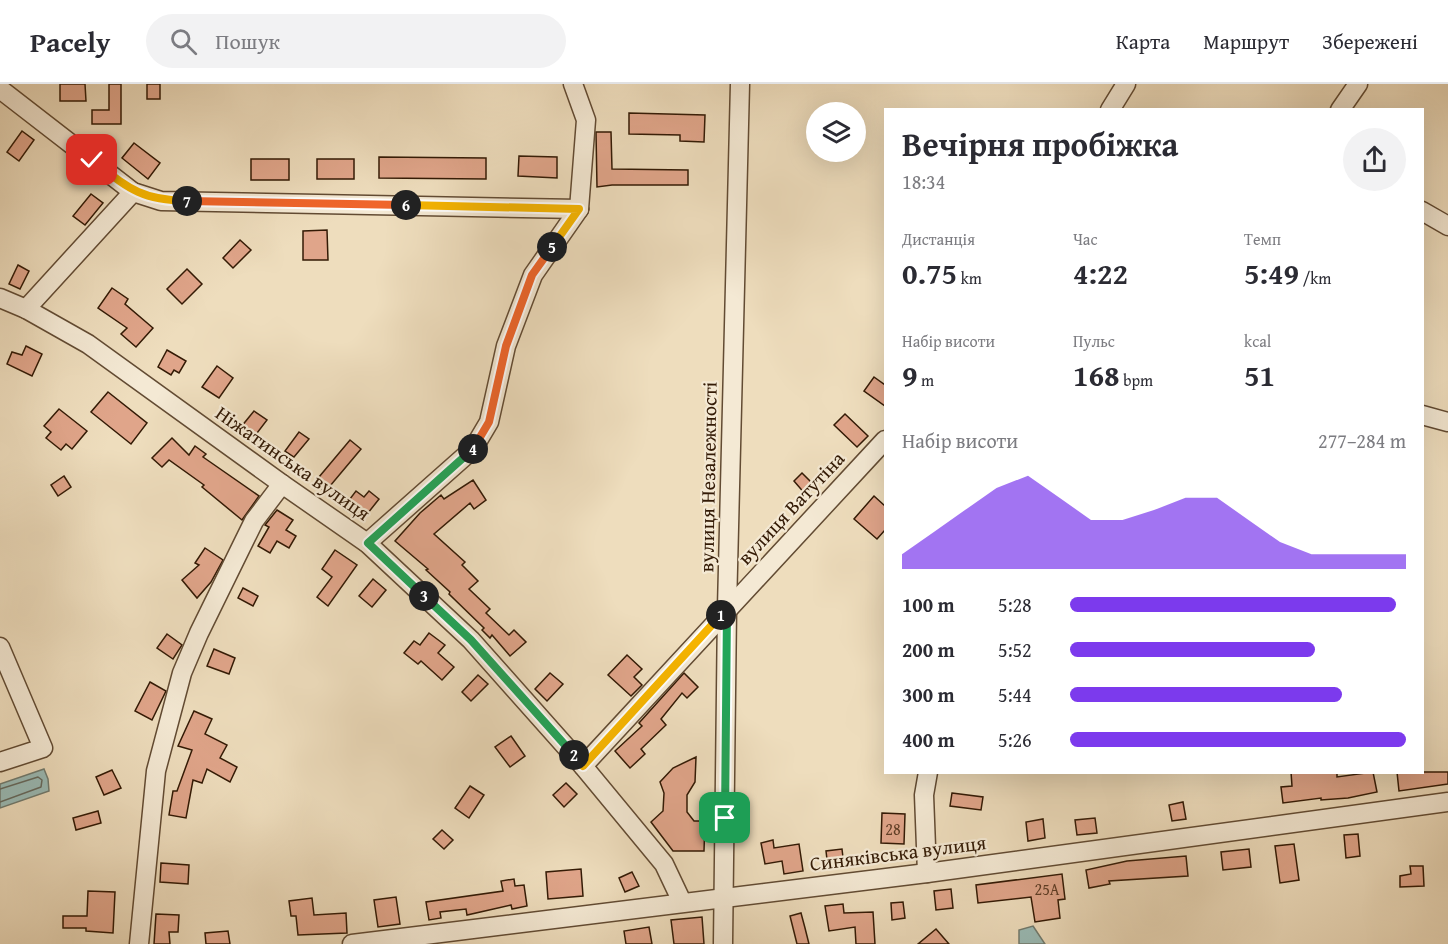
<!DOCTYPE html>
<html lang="uk">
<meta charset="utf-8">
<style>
body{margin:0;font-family:"Gentium Book Plus",serif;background:#f2f2f3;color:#2b2b33;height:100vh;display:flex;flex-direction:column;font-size:22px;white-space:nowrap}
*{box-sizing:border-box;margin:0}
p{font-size:20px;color:#7c7c81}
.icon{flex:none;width:33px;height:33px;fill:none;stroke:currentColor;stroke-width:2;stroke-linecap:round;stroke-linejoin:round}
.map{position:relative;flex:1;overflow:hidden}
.side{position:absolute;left:884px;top:24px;width:540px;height:666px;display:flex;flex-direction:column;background:#fff;border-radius:0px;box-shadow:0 6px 24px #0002}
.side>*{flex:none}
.fabs{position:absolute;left:806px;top:18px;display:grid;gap:12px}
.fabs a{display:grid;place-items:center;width:60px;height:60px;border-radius:50%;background:#fff;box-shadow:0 6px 24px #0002;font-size:30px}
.pin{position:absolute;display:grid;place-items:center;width:51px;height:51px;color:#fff;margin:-26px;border-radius:12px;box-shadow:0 3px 9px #0006}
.km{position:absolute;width:30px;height:30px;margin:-15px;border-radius:50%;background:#222;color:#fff;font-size:16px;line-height:30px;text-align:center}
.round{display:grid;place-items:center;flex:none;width:63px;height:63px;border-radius:32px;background:#f2f2f3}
.head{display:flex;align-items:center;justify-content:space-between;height:102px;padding:0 18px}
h1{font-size:33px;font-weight:800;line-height:45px}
.figures{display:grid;grid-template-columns:repeat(3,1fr);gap:9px;height:102px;padding:6px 18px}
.figures div{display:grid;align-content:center}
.figures b{font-size:30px;font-weight:800}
.figures small{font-size:16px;font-weight:400}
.figures p{font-size:16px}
.chart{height:168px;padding:12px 18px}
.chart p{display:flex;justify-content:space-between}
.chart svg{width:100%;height:108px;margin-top:6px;fill:#7c3aed;opacity:.7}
ul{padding:0 18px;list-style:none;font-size:20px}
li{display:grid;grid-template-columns:96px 72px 1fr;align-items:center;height:45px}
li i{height:15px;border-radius:8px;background:#7c3aed}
header{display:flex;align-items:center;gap:36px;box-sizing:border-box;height:84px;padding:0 30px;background:#fff;border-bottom:2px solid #e1e1e2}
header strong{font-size:28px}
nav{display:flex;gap:33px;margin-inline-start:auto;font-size:21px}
.search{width:420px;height:54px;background:#f2f2f3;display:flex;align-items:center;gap:15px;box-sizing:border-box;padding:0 21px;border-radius:33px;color:#7c7c81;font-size:22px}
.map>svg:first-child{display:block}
</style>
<header>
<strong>Pacely</strong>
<div class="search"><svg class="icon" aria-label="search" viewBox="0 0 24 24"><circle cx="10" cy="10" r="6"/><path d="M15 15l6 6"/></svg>Пошук</div>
<nav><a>Карта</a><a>Маршрут</a><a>Збережені</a></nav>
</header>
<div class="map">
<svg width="1448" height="860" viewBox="0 0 1448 860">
<rect width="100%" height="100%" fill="#eeddbd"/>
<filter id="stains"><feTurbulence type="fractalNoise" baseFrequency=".00333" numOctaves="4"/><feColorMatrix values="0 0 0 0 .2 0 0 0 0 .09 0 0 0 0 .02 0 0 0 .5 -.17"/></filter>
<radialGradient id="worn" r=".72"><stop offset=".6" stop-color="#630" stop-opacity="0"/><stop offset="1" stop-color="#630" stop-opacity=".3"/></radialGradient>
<g fill="#9abbb6" stroke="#717b6f" stroke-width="1.5">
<path d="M44 685 48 695 49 707 0 724V700Z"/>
<path d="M1033 842 1045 860H1019V846Z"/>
</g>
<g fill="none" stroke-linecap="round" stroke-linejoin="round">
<path stroke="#666a5e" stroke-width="1.5" d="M0 705 38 693 42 696 41 703 0 718"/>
</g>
<g fill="#e0a58a" stroke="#331a05" stroke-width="1.5">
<path d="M60 0H85L86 17H60Z"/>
<path d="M109 0H121V40H92V26H109Z"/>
<rect x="147" y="0" width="13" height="15"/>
<path d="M629 29 705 31 704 58 680 57V51L629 50Z"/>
<path d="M22 47 34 56 19 77 7 68Z"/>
<path d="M596 48H611L612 85 688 86V101H612L597 103Z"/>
<path d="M134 59 160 79 148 95 122 74Z"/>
<path d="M519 72 557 73V94L518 92Z"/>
<path d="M379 73 486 74V95L379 94Z"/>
<rect x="251" y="75" width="38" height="21"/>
<rect x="317" y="75" width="37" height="20"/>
<path d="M91 110 103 119 85 141 73 132Z"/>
<path d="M327 146 328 176H303V147Z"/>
<path d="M240 156 251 166 233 184 223 174Z"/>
<path d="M18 181 29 187 20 205 9 200Z"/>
<path d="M187 185 202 200 182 220 167 205Z"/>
<path d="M112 204 128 215 125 220 153 244 136 263 121 250 127 244 98 224Z"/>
<path d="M26 262 42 270 32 292 7 280 12 268 22 271Z"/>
<path d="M167 266 186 277 179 289 174 286 171 291 158 283Z"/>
<path d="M217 282 233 294 219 314 202 303Z"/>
<path d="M874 293 885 301V322L864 307Z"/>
<path d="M108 308 147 339 131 360 91 328Z"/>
<path d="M59 325 87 347 72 365 66 360 61 366 46 354 51 348 44 342Z"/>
<path d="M254 327 267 336 254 353 241 343Z"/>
<path d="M845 330 868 352 857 363 834 341Z"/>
<path d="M299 348 309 355 294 373 285 367Z"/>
<path d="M172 354 189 371 195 362 206 370 203 373 259 412 242 436 202 403 204 401 169 376 162 383 152 374Z"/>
<path d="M350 356 361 365 325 408 314 399Z"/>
<path d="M802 389 815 402 806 411 794 397Z"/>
<path d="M64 392 71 403 58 412 51 401Z"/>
<path d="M473 396 486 416 474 425 470 419 434 450 465 478 462 481 478 497 469 505 490 525 486 529 509 551 514 546 526 558 510 572 492 551 490 554 482 546 484 544 449 510 450 508 426 486 428 485 395 457 420 429 441 411 444 415Z"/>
<path d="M356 407 364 413 369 407 379 415 364 434 358 430 356 433 343 424Z"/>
<path d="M874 412 885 422V446L877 455 854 435Z"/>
<path d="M277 426 293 436 286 446 296 452 289 464 277 457 270 469 258 462 269 443 265 441Z"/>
<path d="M205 464 223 476 211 498 197 514 182 496 199 481 195 479Z"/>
<path d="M335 466 357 481 328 522 317 513 332 493 322 485Z"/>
<path d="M373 495 386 506 372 523 359 512Z"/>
<path d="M243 504 258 512 253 522 238 514Z"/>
<path d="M429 549 445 561 438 569 454 583 442 596 421 577 418 580 404 569 414 557 420 561Z"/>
<path d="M167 550 182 561 173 575 157 564Z"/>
<path d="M214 565 235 574 229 590 207 582Z"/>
<path d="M627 571 642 585 634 593 642 601 631 612 608 591Z"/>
<path d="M550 589 563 600 547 617 535 605Z"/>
<path d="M684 589 698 603 687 614 682 609 661 635 666 641 641 665 645 670 630 684 615 667 642 642 639 639Z"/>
<path d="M478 591 488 600 471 617 462 608Z"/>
<path d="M150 598 166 607 152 636 135 627Z"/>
<path d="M194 627 212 635 205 650 227 661 220 674 237 683 230 698 207 685 202 699 193 696 186 734 169 731 173 707H177L192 666 178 662Z"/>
<path d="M511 652 525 672 510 683 495 663Z"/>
<path d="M696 673 695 698 687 711V728L694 737H705L704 767H673L651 738 663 727 664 709 660 698 673 684Z"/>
<path d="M112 686 121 704 104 711 96 693Z"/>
<path d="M1291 688H1337V693L1373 688 1377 708 1348 714 1321 716V714L1283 719 1281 703 1292 702Z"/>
<path d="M1397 688H1448V700L1399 707Z"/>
<path d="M566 699 577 710 564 723 553 711Z"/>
<path d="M470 702 484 711 469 734 455 724Z"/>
<path d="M952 709 983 713 981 726 950 722Z"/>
<path d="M1183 718 1186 735 1172 737 1169 721Z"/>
<path d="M98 727 101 739 76 746 73 734Z"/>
<path d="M882 729 905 730 904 760 881 759Z"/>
<path d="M1095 734 1097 749 1077 751 1075 736Z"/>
<path d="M1043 735 1045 754 1028 757 1026 738Z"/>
<path d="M442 746 453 756 444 765 433 755Z"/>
<path d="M1358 750 1360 772 1346 774 1344 751Z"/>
<path d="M773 756 774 764 799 760 803 787 784 790 782 777 765 780 761 759Z"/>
<path d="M1294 760 1299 796 1280 799 1275 762Z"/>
<path d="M842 765 844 782 828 784 826 767Z"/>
<path d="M1249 765 1251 783 1223 786 1221 768Z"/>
<path d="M1186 772 1188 792 1109 797 1110 800 1089 804 1086 786 1127 777Z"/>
<path d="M161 779 189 781 188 800 160 798Z"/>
<path d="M1410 782H1423L1424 802 1400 803V792L1411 790Z"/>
<path d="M581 785 583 812 548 815 546 788Z"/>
<path d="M632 788 639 802 625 808 619 794Z"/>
<path d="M1062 790 1065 815 1058 816 1060 834 1035 838 1031 813 978 819 976 801Z"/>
<path d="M514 795 515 802 524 801 527 822 512 825 511 821 467 831 466 825 440 828 441 834 429 836 426 818 503 807 501 797Z"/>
<path d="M951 805 953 824 936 826 934 807Z"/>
<path d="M88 807 115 808 113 849 86 847V844H63V832H87Z"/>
<path d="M396 813 400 840 378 843 374 816Z"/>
<path d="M312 814 314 831 346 829 347 849 298 851 296 832H291L289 817Z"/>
<path d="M903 818 905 834 892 836 891 819Z"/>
<path d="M843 820 844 829 873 828 875 860H856L855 843 829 847 825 822Z"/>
<path d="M801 829 805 844 809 860H797L790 832Z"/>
<path d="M156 830 179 831 178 848H169L170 860H154Z"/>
<path d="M702 833 704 860H674L671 836Z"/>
<path d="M649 843 652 860H626L624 847Z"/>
<path d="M936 845 949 860H918Z"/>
<path d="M228 847 230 860H206L205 849Z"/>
</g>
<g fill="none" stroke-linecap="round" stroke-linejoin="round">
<g stroke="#624b33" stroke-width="21">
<g id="minor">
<path d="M573 0 586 36 579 125"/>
<path d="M0 5 133 108 161 117 579 125"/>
<path d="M1110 26 1126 0"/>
<path d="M1340 26 1358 0"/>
<path d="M1422 127 1448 142"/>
<path d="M0 214 26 225 88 260 282 400 367 459 471 556 583 682 664 780 682 818"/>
<path d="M26 225 133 108"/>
<path d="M1422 331 1448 338"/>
<path d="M367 459 473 365 489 338 506 262 533 191 579 125"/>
<path d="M0 563 43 664 0 678"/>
<path d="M583 682 885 356"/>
<path d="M927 789 924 711 928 688"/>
<path d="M139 860 156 687 182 589 199 549 254 437 282 400"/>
<path d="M352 860 927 789 1448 718"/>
<path d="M723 860 727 524 740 0"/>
</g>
</g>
<use href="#minor" stroke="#f4e9d4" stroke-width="18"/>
</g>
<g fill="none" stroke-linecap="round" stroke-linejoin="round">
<g stroke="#fff" stroke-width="12">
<path id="split-1" d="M721 531 727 525 725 734"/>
</g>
<g stroke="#fff" stroke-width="12">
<path id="split-2" d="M574 671 583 682 721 531"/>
</g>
<g stroke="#fff" stroke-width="12">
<path id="split-3" d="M424 512 471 556 574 671"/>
</g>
<g stroke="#fff" stroke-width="12">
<path id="split-4" d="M424 512 368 459 473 365"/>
</g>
<g stroke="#fff" stroke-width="12">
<path id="split-5" d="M473 365 489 338 506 262 532 191 552 163"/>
</g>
<g stroke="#fff" stroke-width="12">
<path id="split-6" d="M406 121 579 125 552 163"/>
</g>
<g stroke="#fff" stroke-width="12">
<path id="split-7" d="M187 117 406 121"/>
</g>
<g stroke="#fff" stroke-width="12">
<path id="split-8" d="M92 76C128 104 140 116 187 117"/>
</g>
<use href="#split-1" stroke="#22a559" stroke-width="8"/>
<use href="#split-2" stroke="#f5b400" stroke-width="8"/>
<use href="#split-3" stroke="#22a559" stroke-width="8"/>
<use href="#split-4" stroke="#22a559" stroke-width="8"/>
<use href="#split-5" stroke="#f0652b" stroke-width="8"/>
<use href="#split-6" stroke="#f5b400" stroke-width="8"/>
<use href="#split-7" stroke="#f0652b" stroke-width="8"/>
<use href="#split-8" stroke="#f5b400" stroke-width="8"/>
</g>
<g text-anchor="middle" stroke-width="4.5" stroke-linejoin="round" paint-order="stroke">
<g font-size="16" fill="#5e3d26">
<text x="893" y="751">28</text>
<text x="1047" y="811">25А</text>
</g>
<g font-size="20" fill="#331a05" stroke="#f4e9d4">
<text transform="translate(293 379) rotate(35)" y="7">Ніжатинська вулиця</text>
<text transform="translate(708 393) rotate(-89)" y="7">вулиця Незалежності</text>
<text transform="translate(791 424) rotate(-47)" y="7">вулиця Ватутіна</text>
<text transform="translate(898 769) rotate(-7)" y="7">Синяківська вулиця</text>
</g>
</g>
<rect width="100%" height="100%" filter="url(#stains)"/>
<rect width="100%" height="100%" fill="url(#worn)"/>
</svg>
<div class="fabs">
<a><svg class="icon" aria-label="layers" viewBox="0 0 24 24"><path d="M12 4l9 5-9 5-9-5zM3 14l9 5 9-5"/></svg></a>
</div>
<div class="pin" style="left:725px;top:734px;background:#1e9e55"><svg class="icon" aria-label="arrive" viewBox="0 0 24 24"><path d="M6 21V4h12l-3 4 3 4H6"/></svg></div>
<div class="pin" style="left:92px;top:76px;background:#d93025"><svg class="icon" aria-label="check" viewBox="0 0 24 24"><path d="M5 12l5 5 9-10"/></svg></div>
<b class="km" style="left:721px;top:531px">1</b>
<b class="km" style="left:574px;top:671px">2</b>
<b class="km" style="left:424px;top:512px">3</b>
<b class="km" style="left:473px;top:365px">4</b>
<b class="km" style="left:552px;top:163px">5</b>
<b class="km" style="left:406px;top:121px">6</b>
<b class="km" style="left:187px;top:117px">7</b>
<section class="side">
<div class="head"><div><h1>Вечірня пробіжка</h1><p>18:34</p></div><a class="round"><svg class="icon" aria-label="share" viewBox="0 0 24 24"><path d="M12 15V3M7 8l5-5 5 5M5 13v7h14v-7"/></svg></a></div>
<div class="figures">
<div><p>Дистанція</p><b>0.75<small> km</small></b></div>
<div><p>Час</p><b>4:22</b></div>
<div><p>Темп</p><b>5:49<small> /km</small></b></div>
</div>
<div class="figures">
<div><p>Набір висоти</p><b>9<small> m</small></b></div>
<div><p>Пульс</p><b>168<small> bpm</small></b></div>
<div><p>kcal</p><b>51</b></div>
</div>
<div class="chart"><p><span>Набір висоти</span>277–284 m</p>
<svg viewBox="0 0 160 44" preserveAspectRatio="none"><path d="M0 44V38L10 29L20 20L30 11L40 6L50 15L60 24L70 24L80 20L90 15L100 15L110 24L120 33L130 38L140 38L150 38L160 38V44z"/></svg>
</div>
<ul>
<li><b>100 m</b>5:28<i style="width:97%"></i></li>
<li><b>200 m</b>5:52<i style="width:73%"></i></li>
<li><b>300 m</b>5:44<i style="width:81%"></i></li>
<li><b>400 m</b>5:26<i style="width:100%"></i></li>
</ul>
</section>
</div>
